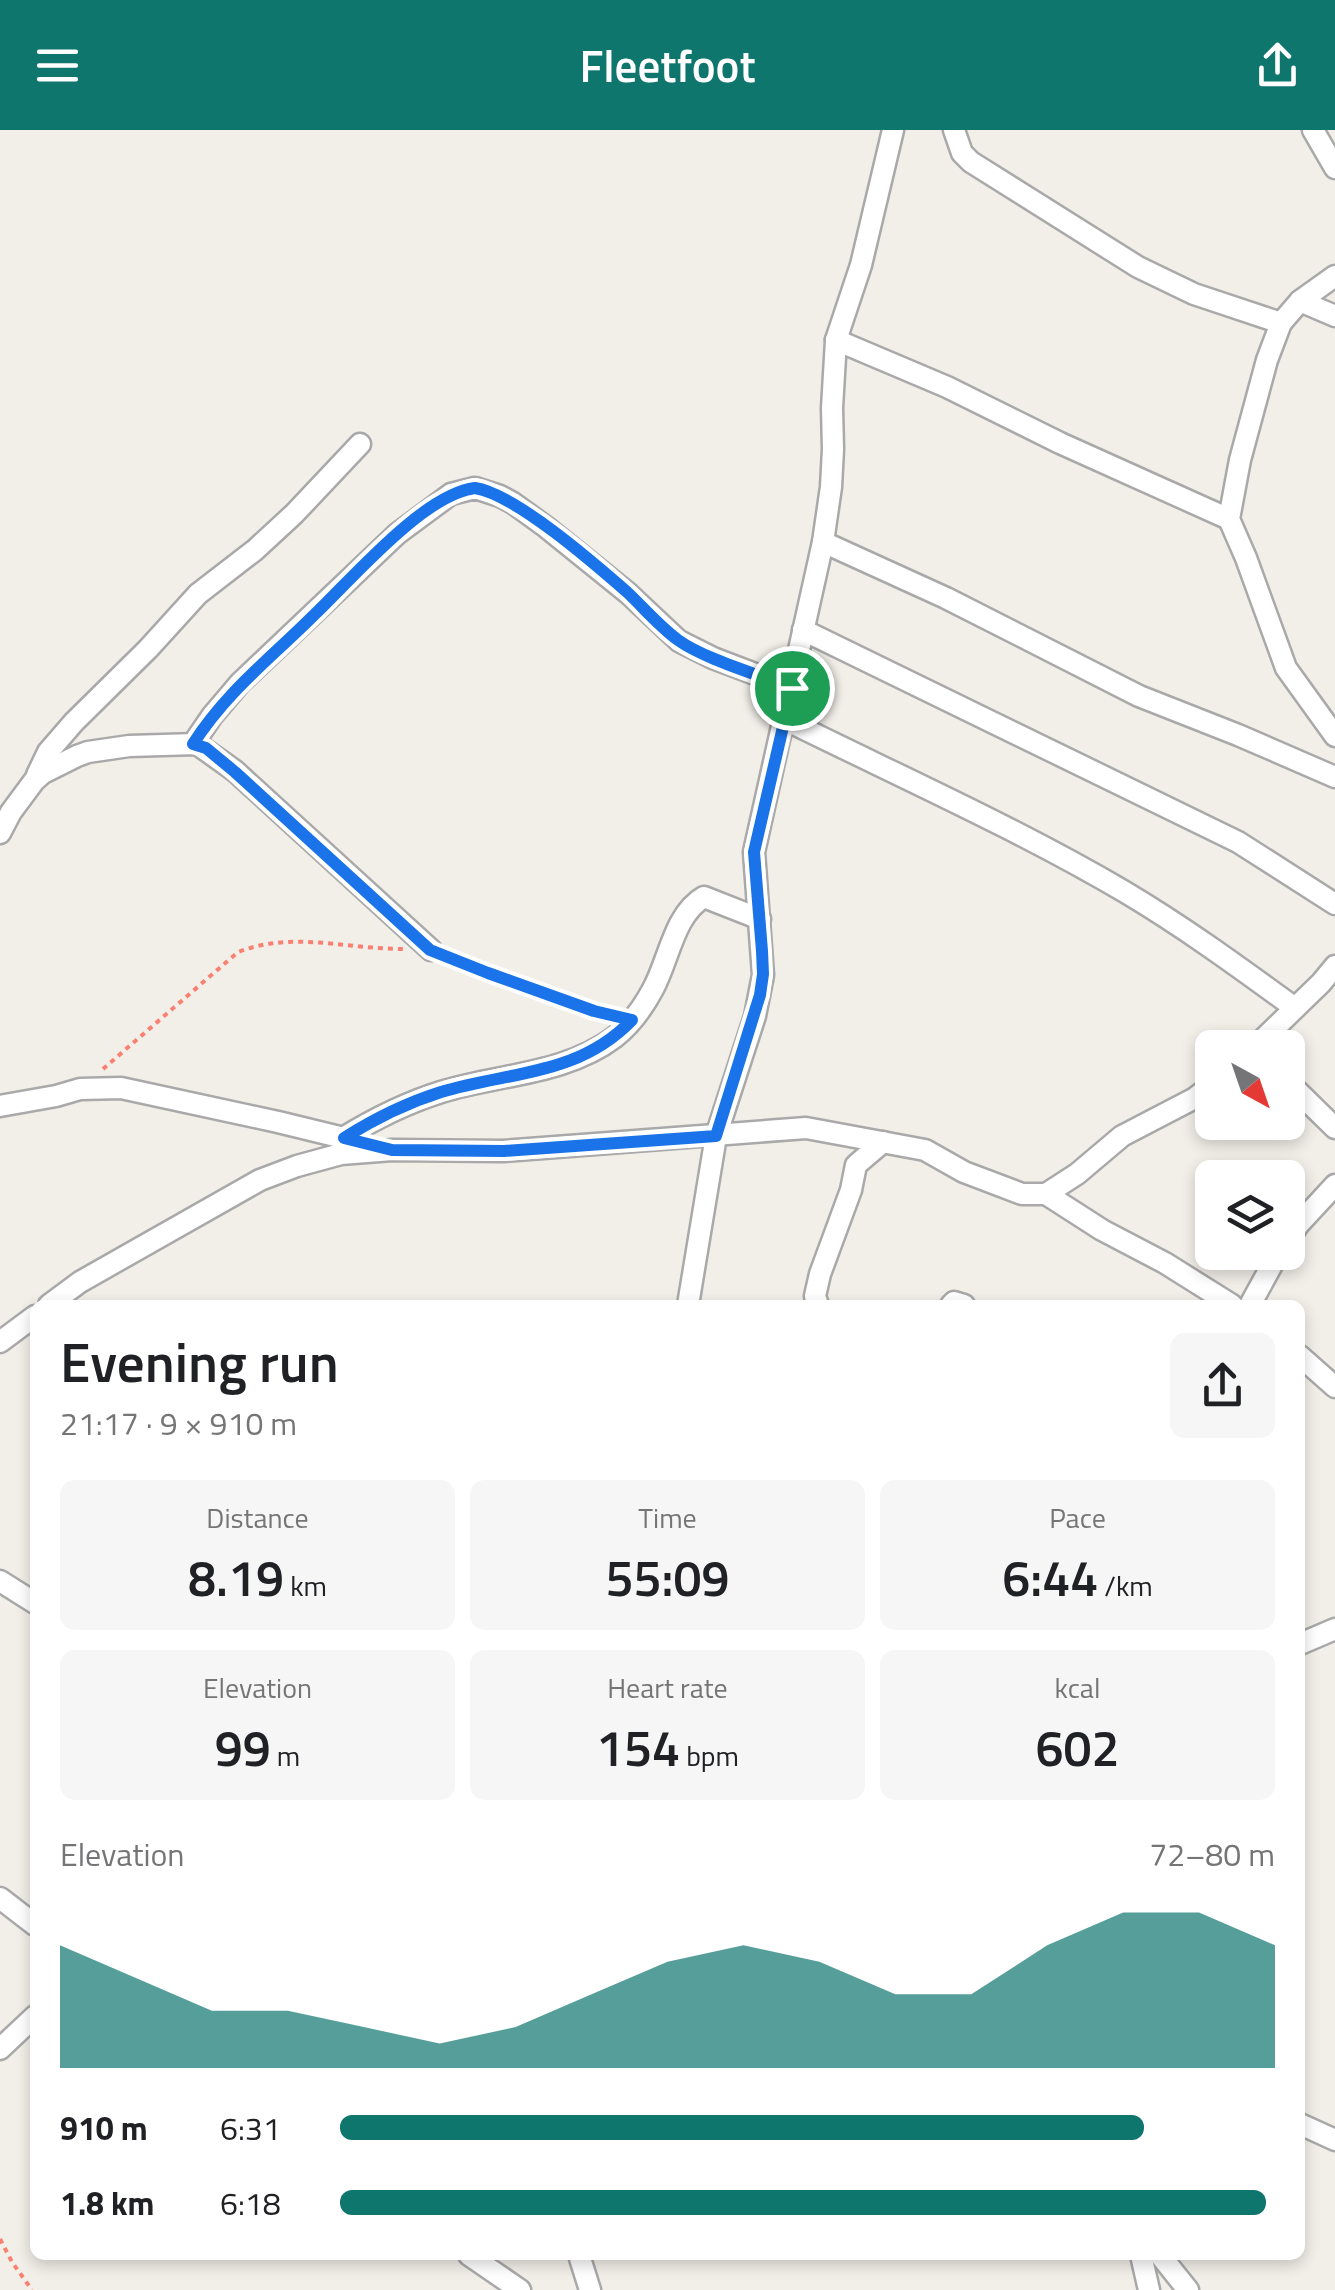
<!DOCTYPE html>
<meta charset="utf-8">
<style>
body{margin:0;font-family:"Titillium Web",sans-serif;background:#f6f6f6;color:#202124;height:100vh;display:flex;flex-direction:column;font-size:38px;white-space:nowrap}
*{box-sizing:border-box;margin:0}
p{font-size:32px;color:#757577}
.icon{flex:none;width:55px;height:55px;fill:none;stroke:currentColor;stroke-width:2;stroke-linecap:round;stroke-linejoin:round}
.map{position:relative;flex:1;overflow:hidden}
.drawer{position:absolute;left:30px;top:1170px;width:1275px;height:960px;display:flex;flex-direction:column;background:#fff;border-radius:15px;box-shadow:0 5px 15px #0003}
.drawer>*{flex:none}
.needle{width:65px;rotate:140deg}
.buttons{position:absolute;left:1195px;top:900px;display:grid;gap:20px}
.buttons a{display:grid;place-items:center;width:110px;height:110px;border-radius:15px;background:#fff;box-shadow:0 5px 15px #0003;font-size:50px}
.pin{position:absolute;display:grid;place-items:center;width:85px;height:85px;color:#fff;margin:-42px;border:5px solid #fff;border-radius:50%;box-shadow:0 2px 10px #0007}
.round{display:grid;place-items:center;flex:none;width:105px;height:105px;border-radius:15px;background:#f6f6f6}
.summary{display:flex;align-items:center;justify-content:space-between;height:170px;padding:0 30px}
h1{font-size:55px;font-weight:600;line-height:75px}
.metrics{display:grid;grid-template-columns:repeat(3,1fr);gap:15px;height:170px;padding:10px 30px}
.metrics div{display:grid;align-content:center;border-radius:15px;background:#f6f6f6;text-align:center}
.metrics b{font-size:50px;font-weight:600}
.metrics small{font-size:28px;font-weight:400}
.metrics p{font-size:28px}
.chart{height:280px;padding:20px 30px}
.chart p{display:flex;justify-content:space-between}
.chart svg{width:100%;height:180px;margin-top:10px;fill:#0f766e;opacity:.7}
ul{padding:0 30px;list-style:none;font-size:32px}
li{display:grid;grid-template-columns:160px 120px 1fr;align-items:center;height:75px}
li i{height:25px;border-radius:12px;background:#0f766e}
header{display:flex;justify-content:space-between;align-items:center;height:130px;padding:0 30px;background:#0f766e;color:#fff;font-size:45px;font-weight:600}
.map>svg:first-child{display:block}
</style>
<header><svg class="icon" aria-label="menu" viewBox="0 0 24 24"><path d="M4 6h16M4 12h16M4 18h16"/></svg>Fleetfoot<svg class="icon" aria-label="share" viewBox="0 0 24 24"><path d="M12 15V3M7 8l5-5 5 5M5 13v7h14v-7"/></svg></header>
<div class="map">
<svg width="1335" height="2160" viewBox="0 0 1335 2160">
<rect width="100%" height="100%" fill="#f2efe9"/>
<g fill="none" stroke-linecap="round" stroke-linejoin="round">
<g stroke="#a9a9a9" stroke-width="25">
<g id="minor">
<path d="M954 0 962 23 971 32 1138 137 1194 164 1281 193"/>
<path d="M1313 0 1335 38"/>
<path d="M1335 146 1300 171 1281 193 1267 230 1240 330 1229 389 1246 428 1286 538 1335 606"/>
<path d="M1300 171 1335 186"/>
<path d="M836 210 947 257 1060 313 1229 389"/>
<path d="M823 412 946 468 1139 566 1238 605 1335 647"/>
<path d="M803 500 1238 712 1335 774"/>
<path d="M786 590C899 646 1016 698 1125 762 1184 797 1240 838 1295 878"/>
<path d="M193 614 212 586 240 553 397 404 451 364 475 358 500 366 513 373 546 397 629 464 679 511 713 528 792 558"/>
<path d="M37 645 48 622 74 592 148 519 198 464 255 420 294 384 360 314"/>
<path d="M0 703 11 682 34 651 43 643 77 626 88 622 129 616 197 614 235 641 431 820"/>
<path d="M1254 918 1321 853 1335 836"/>
<path d="M1288 952 1335 998"/>
<path d="M0 976 56 966 80 959 121 958 278 992 356 1011"/>
<path d="M343 1008C374 989 406 973 441 962 498 944 565 945 615 907 630 895 644 876 653 859 669 830 674 784 704 767L760 789"/>
<path d="M1046 1064 1102 1100 1165 1133 1232 1175"/>
<path d="M1288 1111 1298 1095 1335 1055"/>
<path d="M49 1175 80 1152 260 1050 297 1036 341 1024 392 1020 503 1021 806 998 925 1020 964 1042 1022 1064H1046L1077 1044 1122 1006 1195 968 1212 955"/>
<path d="M688 1175 716 1006 755 886 763 845 754 722 823 412 831 357 833 319 832 278 836 210 861 135 893 0"/>
<path d="M818 1175 815 1166 820 1144 851 1060 856 1035 883 1012"/>
<path d="M951 1175 954 1172 964 1175"/>
<path d="M1250 1175 1279 1122"/>
<path d="M0 1212 35 1186"/>
<path d="M1300 1226 1335 1257"/>
<path d="M0 1451 35 1473"/>
<path d="M1300 1514 1335 1499"/>
<path d="M0 1768 35 1795"/>
<path d="M0 1919 35 1886"/>
<path d="M1300 1994 1335 2010"/>
<path d="M469 2125 520 2160"/>
<path d="M579 2125 590 2160"/>
<path d="M1141 2125 1149 2160"/>
<path d="M1160 2125 1188 2160"/>
</g>
</g>
<g stroke="#fa8072" stroke-width="4" stroke-dasharray="5 5" stroke-linecap="butt">
<path d="M446 826 499 847 611 885"/>
<path d="M103 939 238 822C292 801 347 819 403 819"/>
<path d="M0 2109 12 2132 32 2160"/>
</g>
<use href="#minor" stroke="#fff" stroke-width="20"/>
</g>
<g fill="none" stroke-linecap="round" stroke-linejoin="round">
<g stroke="#fff" stroke-width="20">
<path id="route" d="M475 358C515 364 595 434 627 462 644 478 659 496 678 510 704 529 760 545 792 558L754 722 762 821 763 844 760 865 716 1006 504 1021 392 1020 344 1008C374 989 406 973 441 962 511 941 578 946 632 890L594 881 488 843 430 820 235 642 206 618 193 614C227 561 271 528 314 485 352 449 424 364 475 358Z"/>
</g>
<use href="#route" stroke="#1a73e8" stroke-width="12"/>
</g>
</svg>
<div class="buttons">
<a><svg class="needle" viewBox="-14 -14 28 28"><path d="M0-13l5 13h-10z" fill="#e53935"/><path d="M0 13l5-13h-10z" fill="#757577"/></svg></a>
<a><svg class="icon" aria-label="layers" viewBox="0 0 24 24"><path d="M12 4l9 5-9 5-9-5zM3 14l9 5 9-5"/></svg></a>
</div>
<div class="pin" style="left:792px;top:558px;background:#1e9e55"><svg class="icon" aria-label="arrive" viewBox="0 0 24 24"><path d="M6 21V4h12l-3 4 3 4H6"/></svg></div>
<section class="drawer">
<div class="summary"><div><h1>Evening run</h1><p>21:17 · 9 × 910 m</p></div><a class="round"><svg class="icon" aria-label="share" viewBox="0 0 24 24"><path d="M12 15V3M7 8l5-5 5 5M5 13v7h14v-7"/></svg></a></div>
<div class="metrics">
<div><p>Distance</p><b>8.19<small> km</small></b></div>
<div><p>Time</p><b>55:09</b></div>
<div><p>Pace</p><b>6:44<small> /km</small></b></div>
</div>
<div class="metrics">
<div><p>Elevation</p><b>99<small> m</small></b></div>
<div><p>Heart rate</p><b>154<small> bpm</small></b></div>
<div><p>kcal</p><b>602</b></div>
</div>
<div class="chart"><p><span>Elevation</span>72–80 m</p>
<svg viewBox="0 0 160 44" preserveAspectRatio="none"><path d="M0 44V14L10 22L20 30L30 30L40 34L50 38L60 34L70 26L80 18L90 14L100 18L110 26L120 26L130 14L140 6L150 6L160 14V44z"/></svg>
</div>
<ul>
<li><b>910 m</b>6:31<i style="width:86%"></i></li>
<li><b>1.8 km</b>6:18<i style="width:99%"></i></li>
</ul>
</section>
</div>
